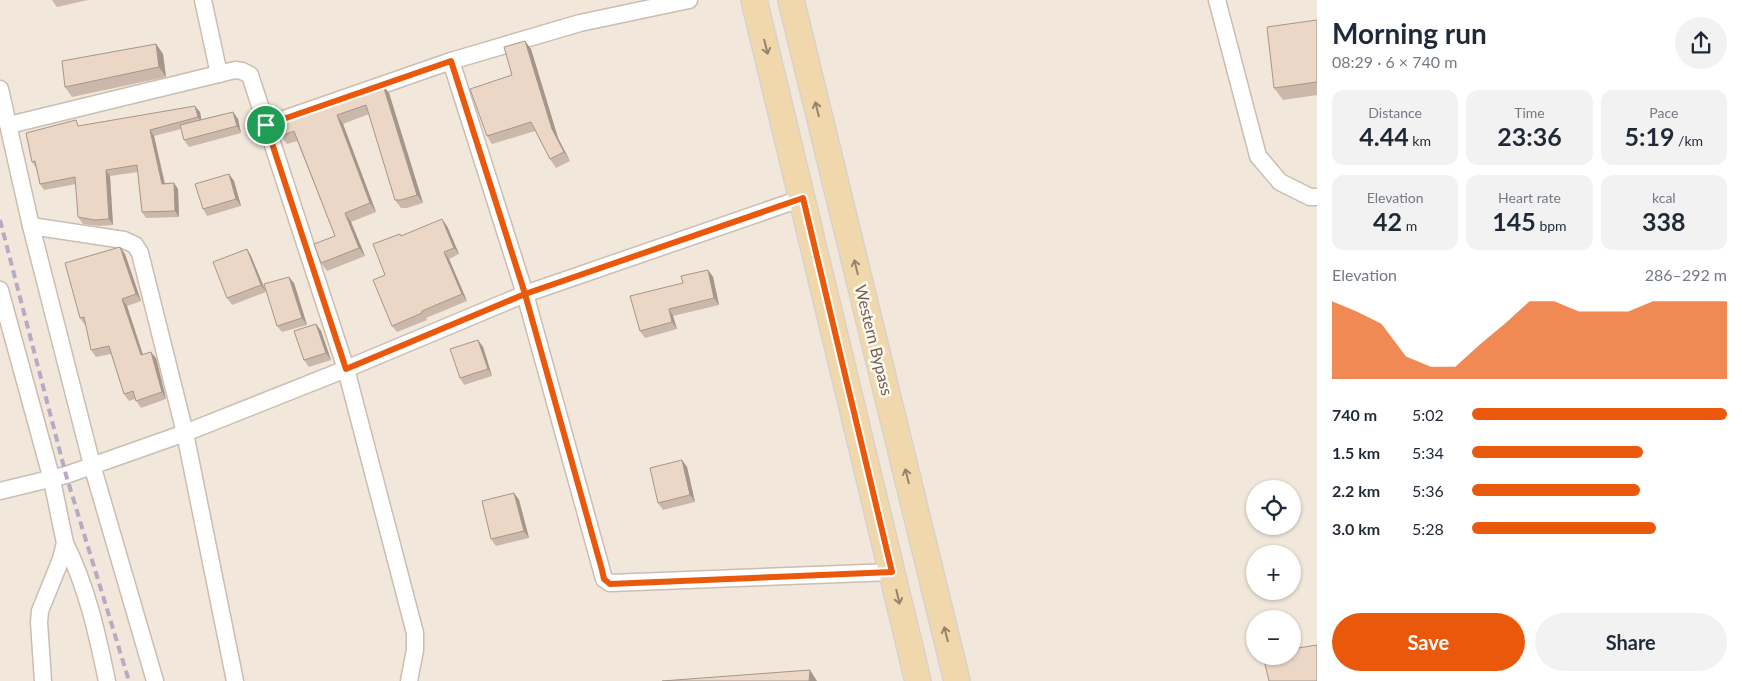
<!DOCTYPE html>
<meta charset="utf-8">
<style>
body{margin:0;font-family:Lato,sans-serif;background:#f2f2f3;color:#1f2937;height:100vh;display:flex;flex-direction:column;font-size:19px;white-space:nowrap}
*{box-sizing:border-box;margin:0}
p{font-size:16px;color:#747a83}
.icon{flex:none;width:28px;height:28px;fill:none;stroke:currentColor;stroke-width:2;stroke-linecap:round;stroke-linejoin:round}
.map{position:relative;flex:1;overflow:hidden}
.details{display:flex;flex-direction:column;background:#fff;width:425px}
.details>*{flex:none}
.fabs{position:absolute;left:1246px;top:480px;display:grid;gap:10px}
.fabs a{display:grid;place-items:center;width:55px;height:55px;border-radius:50%;background:#fff;box-shadow:0 1px 4px #0004;font-size:25px}
.pin{position:absolute;display:grid;place-items:center;width:42px;height:42px;color:#fff;margin:-21px;border:2px solid #fff;border-radius:50%;box-shadow:0 1px 5px #0007}
.round{display:grid;place-items:center;flex:none;width:52px;height:52px;border-radius:26px;background:#f2f2f3}
.summary{display:flex;align-items:center;justify-content:space-between;height:85px;padding:0 15px}
h1{font-size:28px;font-weight:700;line-height:38px}
.stats{display:grid;grid-template-columns:repeat(3,1fr);gap:8px;height:85px;padding:5px 15px}
.stats div{display:grid;align-content:center;border-radius:12px;background:#f2f2f3;text-align:center}
.stats b{font-size:25px;font-weight:700}
.stats small{font-size:14px;font-weight:400}
.stats p{font-size:14px}
.chart{height:140px;padding:10px 15px}
.chart p{display:flex;justify-content:space-between}
.chart svg{width:100%;height:90px;margin-top:5px;fill:#ea580c;opacity:.7}
.action{display:flex;gap:10px;margin-top:auto;padding:10px 15px}
.action a{flex:1;height:58px;border-radius:30px;background:#ea580c;color:#fff;font-size:20px;font-weight:700;line-height:58px;text-align:center}
.action a+a{background:#f2f2f3;color:#1f2937}
ul{padding:0 15px;list-style:none;font-size:16px}
li{display:grid;grid-template-columns:80px 60px 1fr;align-items:center;height:38px}
li i{height:12px;border-radius:6px;background:#ea580c}
main{display:flex;flex:1;min-height:0}
.map>svg:first-child{display:block}
</style>
<main>
<div class="map">
<svg width="1317" height="681" viewBox="0 0 1317 681">
<rect width="100%" height="100%" fill="#faf4eb"/>
<path fill="#f1e7da" fill-rule="evenodd" d="M0 0H1317V681H0ZM1255 489H1292V526H1255ZM1255 554H1292V591H1255ZM1255 619H1292V656H1255Z"/>
<g fill="none" stroke-linecap="round" stroke-linejoin="round">
<g stroke="#cbbdb2" stroke-width="19">
<g id="minor">
<path d="M203 0 219 74"/>
<path d="M1217 0 1258 156 1280 182 1310 197H1317"/>
<path d="M451 61 525 294 604 579 610 583 892 572"/>
<path d="M0 89 31 226 92 465 155 681"/>
<path d="M284 119 451 61 580 23 689 0"/>
<path d="M9 125 235 70 242 71 250 75 346 369 415 633V650L409 681"/>
<path d="M31 226 124 240 135 245 140 253 185 433 235 681"/>
<path d="M0 290 52 480 65 543 61 559 40 611 39 622 43 681"/>
<path d="M0 491 66 475 185 433 346 369 525 294 803 198"/>
<path d="M65 543C87 587 97 633 107 681"/>
</g>
</g>
<g stroke="#d8d2ce" stroke-width="28">
<g id="primary">
<path d="M754 0 918 681"/>
<path d="M791 0 957 681"/>
</g>
</g>
<use href="#minor" stroke="#fff" stroke-width="16"/>
<use href="#primary" stroke="#f0d8ac" stroke-width="25"/>
<path stroke="#b8a9c4" stroke-width="4" stroke-dasharray="8 5" stroke-linecap="butt" d="M0 220 66 475 129 681"/>
</g>
<g fill="#cbb8aa">
<path d="M52 0H88L57 7Z"/>
<path d="M1317 20V95L1283 100 1274 88Z"/>
<path d="M525 41 531 49 558 138 570 161 556 168 550 159 535 131 492 144 487 136Z"/>
<path d="M156 44 163 54 166 77 72 97 65 87Z"/>
<path d="M389 93 423 203 407 208H401L395 200 369 114 343 124 376 212 351 222 365 256 327 271 321 263 335 236 297 141 287 144 281 136Z"/>
<path d="M200 112 201 120 233 112 238 119 241 133 189 147 184 140 181 129 154 136 165 183H174L178 189 179 217 146 218 142 212 138 172 110 176 113 225 99 226 83 224 78 217 76 184 44 190 40 184 36 168 32 162 80 126Z"/>
<path d="M229 174 234 181 241 206 207 216 203 209Z"/>
<path d="M447 226 459 254 449 259 467 301 426 318 427 320 397 332 392 326 385 275 400 234 401 236Z"/>
<path d="M247 249 251 256 266 292 232 305 227 298Z"/>
<path d="M125 254 141 301 127 306 143 354 156 358 166 399 141 408 135 399 129 401 124 394 111 354 96 357 91 350 86 325H85L80 318Z"/>
<path d="M708 270 713 277 719 305 673 316 677 329 645 338 640 331 683 283Z"/>
<path d="M294 283 307 325 282 332 277 326Z"/>
<path d="M316 324 321 331 331 360 309 367 304 360Z"/>
<path d="M478 340 483 347 492 376 464 385 460 378Z"/>
<path d="M682 460 687 467 695 502 663 510 658 503Z"/>
<path d="M514 493 519 500 529 538 496 546 491 539Z"/>
</g>
<g fill="#a5968b">
<path d="M525 41 531 49 558 138 570 161 564 152 552 129Z"/>
<path d="M156 44 163 54 166 77 159 67Z"/>
<path d="M383 85 389 93 423 203 417 195Z"/>
<path d="M195 106 200 112 202 123 198 117Z"/>
<path d="M233 112 238 119 241 133 237 126Z"/>
<path d="M337 115 343 124 376 212 370 203Z"/>
<path d="M150 130 154 136 166 190 162 184Z"/>
<path d="M106 170 110 176 113 225 109 219Z"/>
<path d="M229 174 234 181 241 206 236 199Z"/>
<path d="M174 183 178 189 179 217 175 211Z"/>
<path d="M345 213 351 222 365 256 359 248Z"/>
<path d="M442 219 447 226 459 254 454 248Z"/>
<path d="M120 247 125 254 141 301 136 294Z"/>
<path d="M247 249 251 256 266 292 261 285Z"/>
<path d="M444 252 449 259 467 301 462 294Z"/>
<path d="M708 270 713 277 719 305 714 298Z"/>
<path d="M289 277 294 283 307 325 302 318Z"/>
<path d="M122 299 127 306 145 362 141 355Z"/>
<path d="M669 309 673 316 677 329 672 322Z"/>
<path d="M316 324 321 331 331 360 326 353Z"/>
<path d="M478 340 483 347 492 376 488 369Z"/>
<path d="M151 352 156 358 166 399 162 392Z"/>
<path d="M682 460 687 467 695 502 690 495Z"/>
<path d="M514 493 519 500 529 538 524 531Z"/>
<path d="M810 670 817 681H809Z"/>
</g>
<g fill="#ecd6c6" stroke="#a5968b">
<path d="M1317 20V82L1274 88 1267 27Z"/>
<path d="M525 41 552 129 564 152 550 159 531 122 487 136 470 89 512 75 504 47Z"/>
<path d="M156 44 159 67 65 87 62 61Z"/>
<path d="M383 85 417 195 401 200H395L366 105 337 115 370 203 345 213 359 248 321 263 314 244 335 236 294 131 281 136 275 122Z"/>
<path d="M195 106 198 117 150 130 162 184 174 183 175 211 142 212 137 165 106 170 109 219 95 220 78 217 75 177 40 184 35 161 32 162 26 133 76 120 78 126Z"/>
<path d="M233 112 237 126 184 140 180 125Z"/>
<path d="M229 174 236 199 203 209 195 184Z"/>
<path d="M442 219 454 248 444 252 462 294 422 311V313L392 326 373 280 385 275 373 244 400 234 401 236Z"/>
<path d="M120 247 136 294 122 299 141 355 151 352 162 392 136 401 133 391 124 394 109 346 91 350 84 317 80 318 65 263Z"/>
<path d="M247 249 261 285 227 298 213 262Z"/>
<path d="M708 270 714 298 669 309 672 322 640 331 630 296 683 283 681 276Z"/>
<path d="M289 277 302 318 277 326 264 284Z"/>
<path d="M316 324 326 353 304 360 294 331Z"/>
<path d="M478 340 488 369 460 378 450 349Z"/>
<path d="M682 460 690 495 658 503 650 468Z"/>
<path d="M514 493 524 531 491 539 482 501Z"/>
<path d="M1317 645V681H1269L1263 656H1292V649Z"/>
<path d="M810 670 809 681H662Z"/>
</g>
<defs><path id="oneway-shaft" d="M-6 0H5M1.5-3L5.5 0L1.5 3" fill="none" stroke-width="1.6" stroke-linecap="round" stroke-linejoin="round" transform="scale(1.25)"/></defs>
<g stroke="#98826c">
<use href="#oneway-shaft" transform="translate(766 47) rotate(76)"/>
<use href="#oneway-shaft" transform="translate(817 109) rotate(-104)"/>
<use href="#oneway-shaft" transform="translate(856 267) rotate(-104)"/>
<use href="#oneway-shaft" transform="translate(907 476) rotate(-104)"/>
<use href="#oneway-shaft" transform="translate(898 597) rotate(77)"/>
<use href="#oneway-shaft" transform="translate(946 634) rotate(-104)"/>
</g>
<g fill="none" stroke-linecap="round" stroke-linejoin="round">
<g stroke="#fff" stroke-width="10">
<path id="route" d="M266 125 346 369 525 294 602 570 604 579 610 584 892 572 803 198 525 294 451 61 266 125"/>
</g>
<use href="#route" stroke="#ea580c" stroke-width="6"/>
</g>
<g text-anchor="middle" stroke-width="5" stroke-linejoin="round" paint-order="stroke">
<g font-size="16" fill="#725d51" stroke="#fdf9f1">
<text transform="translate(874 340) rotate(76)" y="6">Western Bypass</text>
</g>
</g>
</svg>
<div class="fabs">
<a><svg class="icon" aria-label="locate" viewBox="0 0 24 24"><circle cx="12" cy="12" r="6"/><path d="M12 2v4M12 18v4M2 12h4M18 12h4"/></svg></a>
<a>+</a>
<a>−</a>
</div>
<div class="pin" style="left:266px;top:125px;background:#1e9e55"><svg class="icon" aria-label="arrive" viewBox="0 0 24 24"><path d="M6 21V4h12l-3 4 3 4H6"/></svg></div>
</div>
<section class="details">
<div class="summary"><div><h1>Morning run</h1><p>08:29 · 6 × 740 m</p></div><a class="round"><svg class="icon" aria-label="share" viewBox="0 0 24 24"><path d="M12 15V3M7 8l5-5 5 5M5 13v7h14v-7"/></svg></a></div>
<div class="stats">
<div><p>Distance</p><b>4.44<small> km</small></b></div>
<div><p>Time</p><b>23:36</b></div>
<div><p>Pace</p><b>5:19<small> /km</small></b></div>
</div>
<div class="stats">
<div><p>Elevation</p><b>42<small> m</small></b></div>
<div><p>Heart rate</p><b>145<small> bpm</small></b></div>
<div><p>kcal</p><b>338</b></div>
</div>
<div class="chart"><p><span>Elevation</span>286–292 m</p>
<svg viewBox="0 0 160 44" preserveAspectRatio="none"><path d="M0 44V6L10 11L20 17L30 33L40 38L50 38L60 27L70 17L80 6L90 6L100 11L110 11L120 11L130 6L140 6L150 6L160 6V44z"/></svg>
</div>
<ul>
<li><b>740 m</b>5:02<i style="width:100%"></i></li>
<li><b>1.5 km</b>5:34<i style="width:67%"></i></li>
<li><b>2.2 km</b>5:36<i style="width:66%"></i></li>
<li><b>3.0 km</b>5:28<i style="width:72%"></i></li>
</ul>
<div class="action"><a>Save</a><a>Share</a></div>
</section>
</main>
